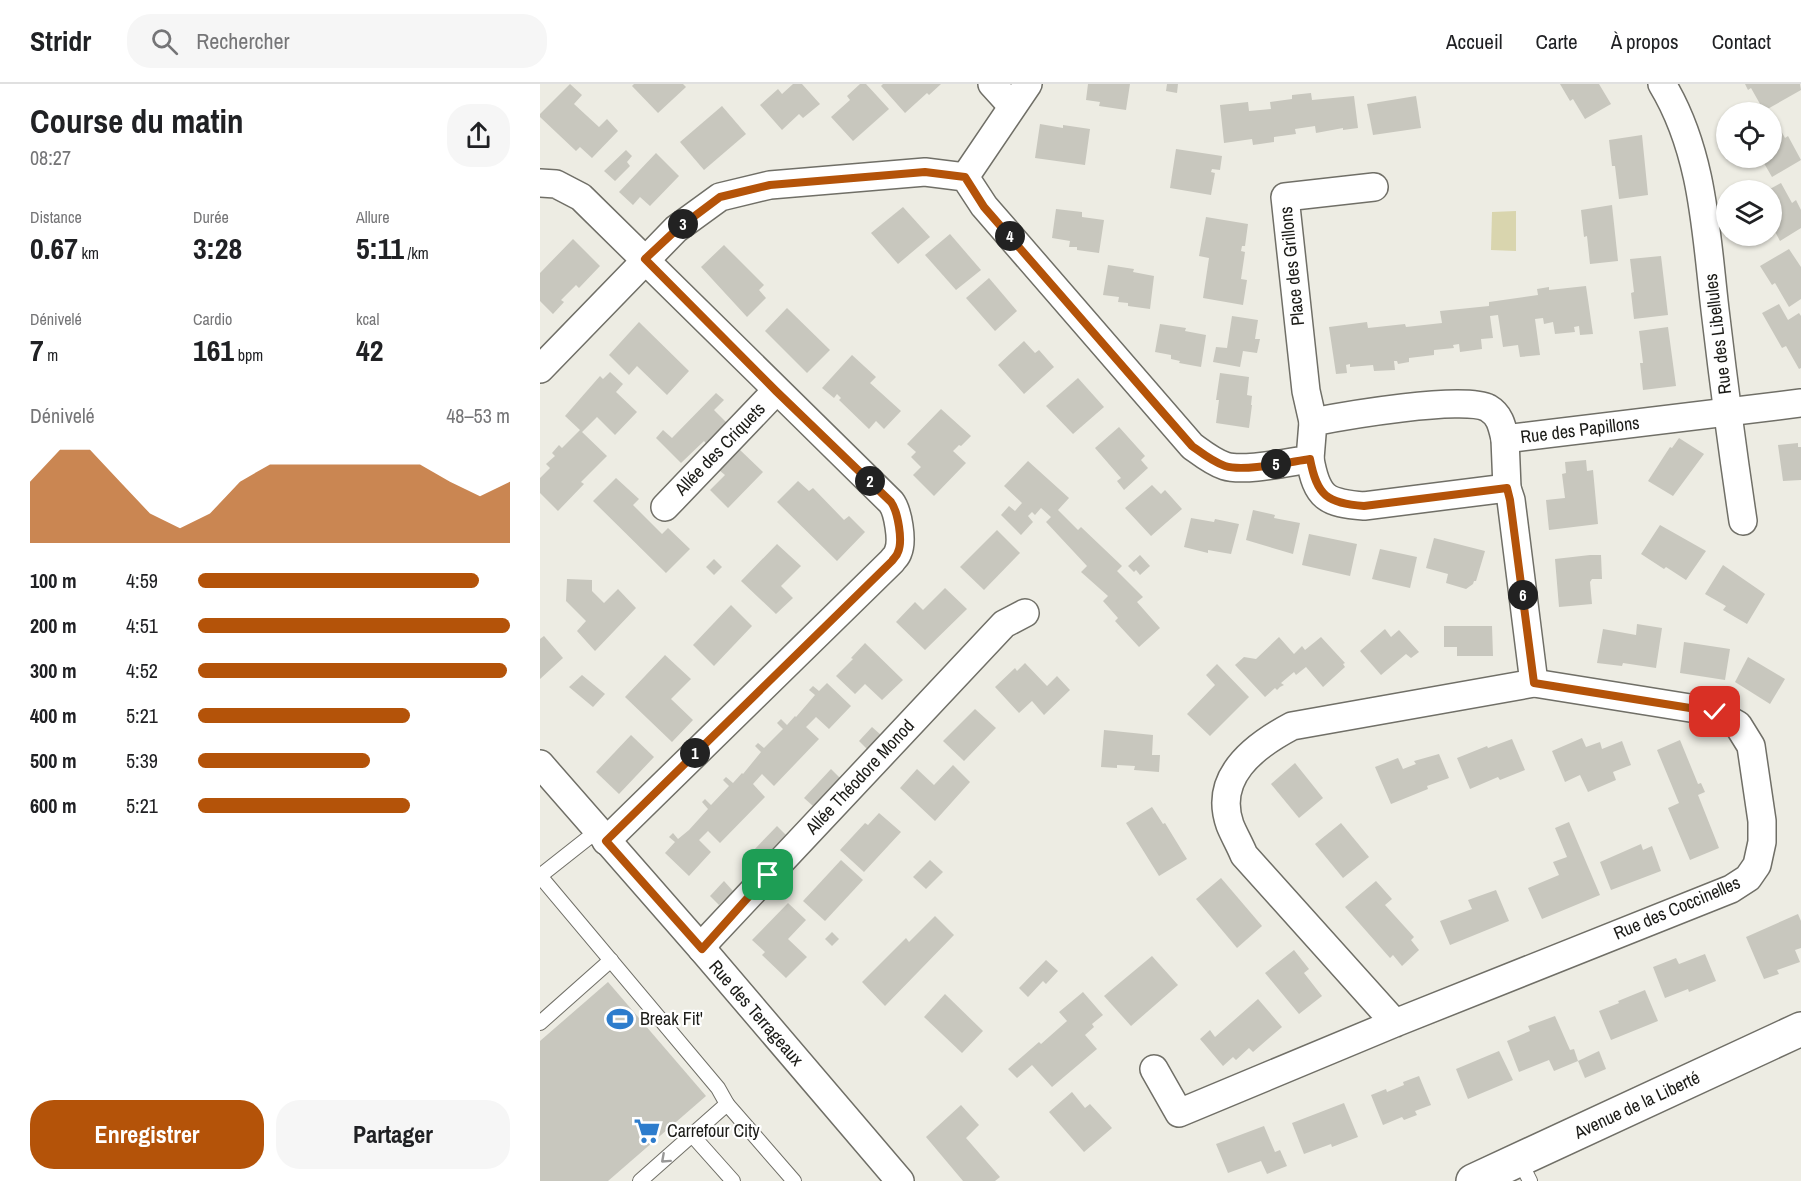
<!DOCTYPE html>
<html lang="fr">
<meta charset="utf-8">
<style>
body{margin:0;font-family:"Archivo Narrow",sans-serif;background:#f6f6f6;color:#202124;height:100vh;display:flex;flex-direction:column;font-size:22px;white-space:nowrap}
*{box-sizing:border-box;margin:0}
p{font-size:20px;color:#757577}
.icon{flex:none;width:33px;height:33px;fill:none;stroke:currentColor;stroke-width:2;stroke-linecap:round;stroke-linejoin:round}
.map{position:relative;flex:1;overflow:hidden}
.details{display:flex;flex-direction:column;background:#fff;width:540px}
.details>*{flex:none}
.tools{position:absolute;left:1176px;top:18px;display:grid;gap:12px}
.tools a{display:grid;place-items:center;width:66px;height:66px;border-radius:50%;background:#fff;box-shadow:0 2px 4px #0004;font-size:30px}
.pin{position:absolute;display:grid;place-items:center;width:51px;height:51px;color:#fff;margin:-26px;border-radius:12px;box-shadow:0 3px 9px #0006}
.km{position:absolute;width:30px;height:30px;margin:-15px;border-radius:50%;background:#222;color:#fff;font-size:16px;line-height:30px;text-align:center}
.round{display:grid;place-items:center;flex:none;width:63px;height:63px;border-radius:24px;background:#f6f6f6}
.summary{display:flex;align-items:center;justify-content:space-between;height:102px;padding:0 30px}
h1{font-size:33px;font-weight:700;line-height:45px}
.stats{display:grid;grid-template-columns:repeat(3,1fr);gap:9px;height:102px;padding:6px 30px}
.stats div{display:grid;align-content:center}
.stats b{font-size:30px;font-weight:700}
.stats small{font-size:16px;font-weight:400}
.stats p{font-size:16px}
.chart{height:168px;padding:12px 30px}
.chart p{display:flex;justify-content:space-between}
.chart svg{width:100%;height:108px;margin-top:6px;fill:#b45309;opacity:.7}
.action{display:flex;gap:12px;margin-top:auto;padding:12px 30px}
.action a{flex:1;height:69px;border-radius:24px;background:#b45309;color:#fff;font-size:24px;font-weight:700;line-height:69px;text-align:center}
.action a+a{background:#f6f6f6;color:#202124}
ul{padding:0 30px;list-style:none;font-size:20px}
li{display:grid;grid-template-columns:96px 72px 1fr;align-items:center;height:45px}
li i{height:15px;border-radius:8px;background:#b45309}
header{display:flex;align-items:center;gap:36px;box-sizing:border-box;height:84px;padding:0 30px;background:#fff;border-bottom:2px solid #e0e0e0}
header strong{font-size:28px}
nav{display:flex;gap:33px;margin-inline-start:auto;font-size:21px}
.search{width:420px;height:54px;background:#f6f6f6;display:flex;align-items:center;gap:15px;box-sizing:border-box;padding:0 21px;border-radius:24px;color:#757577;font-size:22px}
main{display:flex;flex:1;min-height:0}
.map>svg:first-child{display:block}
</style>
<header>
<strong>Stridr</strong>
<div class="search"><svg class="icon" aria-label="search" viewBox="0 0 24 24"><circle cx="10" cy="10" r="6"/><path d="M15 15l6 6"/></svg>Rechercher</div>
<nav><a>Accueil</a><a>Carte</a><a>À propos</a><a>Contact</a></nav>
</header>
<main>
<section class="details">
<div class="summary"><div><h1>Course du matin</h1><p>08:27</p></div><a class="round"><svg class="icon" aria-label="share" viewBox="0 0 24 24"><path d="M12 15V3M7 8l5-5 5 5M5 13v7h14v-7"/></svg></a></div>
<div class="stats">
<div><p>Distance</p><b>0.67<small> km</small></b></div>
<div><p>Durée</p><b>3:28</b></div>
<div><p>Allure</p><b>5:11<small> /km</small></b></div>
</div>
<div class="stats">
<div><p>Dénivelé</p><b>7<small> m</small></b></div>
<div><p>Cardio</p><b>161<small> bpm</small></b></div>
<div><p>kcal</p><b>42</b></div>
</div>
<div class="chart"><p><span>Dénivelé</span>48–53 m</p>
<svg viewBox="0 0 160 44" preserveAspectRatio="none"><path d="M0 44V19L10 6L20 6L30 19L40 32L50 38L60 32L70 19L80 12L90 12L100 12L110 12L120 12L130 12L140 19L150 25L160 19V44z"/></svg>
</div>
<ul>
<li><b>100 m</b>4:59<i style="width:90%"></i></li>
<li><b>200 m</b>4:51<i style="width:100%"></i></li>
<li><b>300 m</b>4:52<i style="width:99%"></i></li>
<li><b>400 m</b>5:21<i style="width:68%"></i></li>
<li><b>500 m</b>5:39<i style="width:55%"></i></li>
<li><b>600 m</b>5:21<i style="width:68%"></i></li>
</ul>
<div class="action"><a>Enregistrer</a><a>Partager</a></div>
</section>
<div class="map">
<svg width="1261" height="1097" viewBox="0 0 1261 1097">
<rect width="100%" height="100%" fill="#edece3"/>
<path fill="#d9d5ae" d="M976 127V167L951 166 952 128Z"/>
<g fill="#c8c7be">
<path d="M30 0 42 11 34 20 59 43 67 35 78 47 52 74 40 63 36 67 0 33V30Z"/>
<path d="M94 0H143L146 3 118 29 92 2Z"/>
<path d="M253 0H262L280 20 263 34 259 30 242 46 220 21 238 5 242 10Z"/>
<path d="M320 0H326L349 25 313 57 291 33 310 16 307 12Z"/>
<path d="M343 0H401L389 11 387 9 365 29 341 2Z"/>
<path d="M548 0H590L586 26 559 22 560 18 546 16Z"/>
<path d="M627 0H638L637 9 626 7Z"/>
<path d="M1020 0H1059L1071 20 1045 35 1033 15 1030 17Z"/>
<path d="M1205 0H1260L1261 6 1224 27 1211 4 1208 6Z"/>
<path d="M771 9 772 16 814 12 818 44 803 46V44L776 49 775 42 755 45 756 50 734 53V58L713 61 712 55 684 59 680 21 708 18 709 27 731 25 730 18 752 15V11Z"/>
<path d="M876 12 881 44 833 51 827 20Z"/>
<path d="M182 22 206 50 164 86 140 58Z"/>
<path d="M1234 34 1245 54 1248 52 1261 76 1232 93 1221 74H1232V36Z"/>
<path d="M500 40 523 44V41L550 45 545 81 495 74Z"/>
<path d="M1102 51 1108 111 1079 115 1075 82H1072L1069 56Z"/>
<path d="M636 65 682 72 680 86 672 85 671 88 675 89 671 111 630 104Z"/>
<path d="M86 66 92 72 87 78 90 82 75 97 64 87Z"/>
<path d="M116 69 139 92 110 122 100 113 93 121 79 108Z"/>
<path d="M1241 99 1252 119 1256 116 1261 126V144L1240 157 1232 142V106H1228Z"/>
<path d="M1072 121 1078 177 1050 180 1047 152 1044 153 1041 126Z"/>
<path d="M363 123 390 153 358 180 331 149Z"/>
<path d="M516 125 542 128V133L564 136 559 169 537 166V163H529L530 157 512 154Z"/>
<path d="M666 133 708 140 705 162H702L701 167 705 168 701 195 707 196 703 221 663 214 669 174 659 172Z"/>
<path d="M410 150 441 186 416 206 385 171Z"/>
<path d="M33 155 60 182 39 204 36 201 21 216 24 218 13 230 0 217V189Z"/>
<path d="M184 161 224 201 219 206 226 214 207 233 161 183Z"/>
<path d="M1249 165 1261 183V215L1249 223 1235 199 1232 201 1220 182Z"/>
<path d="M1121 172 1128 231 1094 235 1091 209 1094 208 1090 175Z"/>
<path d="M568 181 594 185 593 188 614 192 610 225 588 222V219L578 218 579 213 563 211Z"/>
<path d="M449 194 477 227 455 247 426 214Z"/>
<path d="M1046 202 1053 250 1040 251 1039 242 1034 243 1035 248 1015 250 1013 238 1004 240 1003 234 995 235 1000 271 980 273 978 261 963 263 958 231 950 232 953 254 941 255 942 265 920 268 919 260 913 261 914 264 894 266V271L869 274V278L858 280 857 277H854L855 286 834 287 833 281 810 283V280L806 281 807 289 796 290 789 243 827 238 828 244 865 240 866 243 902 239 900 227 949 222V218L998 211 997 205 1009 203V206Z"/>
<path d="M1239 220 1248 236 1259 229 1261 232V284L1259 285 1246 262 1242 264 1222 229Z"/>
<path d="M247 224 290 266 267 289 225 247Z"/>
<path d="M692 232 718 236 715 255H720L717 269 703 267 700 283 673 278 676 263 687 264Z"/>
<path d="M99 238 149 287 127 311 97 282 89 291 69 271Z"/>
<path d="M620 240 646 244 645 247 666 251 661 283 639 279 640 277 631 275V271L615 268Z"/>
<path d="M1128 243 1136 302 1103 306 1100 279H1103L1099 247Z"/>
<path d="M484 257 495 269 499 266 514 283 484 310 458 281Z"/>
<path d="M312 271 336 293 330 299 361 327 344 345 336 337 329 345 299 316 301 314 297 310 294 314 282 304Z"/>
<path d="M70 288 83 300 76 308 97 328 75 351 57 333 42 348 67 372 41 398 44 400 18 427 0 409V394L10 384 6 380 15 372 12 369 19 361 22 364 40 346 25 332 60 292 63 295Z"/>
<path d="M680 289 709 293 707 311 712 312 711 321H712L709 344 676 339 679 316H676Z"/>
<path d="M538 294 564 323 533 350 506 322Z"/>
<path d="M176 309 184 316 174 326 189 341 168 362 164 357 141 379 116 354 123 346 132 354Z"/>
<path d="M401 325 431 352 421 362 419 361 413 367 426 379 394 412 373 391 381 383 371 373 376 368 367 360Z"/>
<path d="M579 343 605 372 601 376 608 384 584 406 577 397 581 394 555 364Z"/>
<path d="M1139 354 1164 370 1133 412 1108 397 1130 363 1132 364Z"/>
<path d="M1258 359V363H1261V396L1243 397 1238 361Z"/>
<path d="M199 365 223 388 188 424 170 406 185 391 179 386Z"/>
<path d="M1046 376 1047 387 1053 386 1058 440 1009 446 1006 416 1025 414 1022 390 1026 389 1025 378Z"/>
<path d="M488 377 529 414 518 426 538 446 541 443 582 482 577 487 603 513 597 518 620 544 599 563 575 537 578 534 563 517 568 512 541 488 547 482 506 438 511 433 501 424 495 431 492 428 488 432 493 438 481 451 461 431 469 422 475 427 482 419 464 402Z"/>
<path d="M76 394 99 415 93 421 122 450 128 444 150 465 126 489 53 417Z"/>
<path d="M258 397 269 407 273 404 304 436 309 432 325 448 297 477 237 418Z"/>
<path d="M612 401 621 410 625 406 642 425 611 452 585 424Z"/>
<path d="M713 426 735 431 734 434 760 439 753 470 706 456Z"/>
<path d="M651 434 674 438 675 435 699 440 691 470 668 466V469L644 463Z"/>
<path d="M1120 441 1166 467 1146 496 1126 483 1124 485 1101 470Z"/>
<path d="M457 446 480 469 444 506 420 483Z"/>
<path d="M769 450 817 460 810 492 762 481Z"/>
<path d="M894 454 945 467 936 497H934L933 500 926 505 906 499 908 490 886 484Z"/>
<path d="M237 460 261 482 241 502 253 514 236 530 201 497Z"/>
<path d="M840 465 877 473 870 504 832 495Z"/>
<path d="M600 471 610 482 600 491 596 486 594 488 588 482Z"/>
<path d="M1050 471H1061L1062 495H1052L1050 498 1052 520 1019 523 1015 475Z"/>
<path d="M174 475 182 483 174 491 166 483Z"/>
<path d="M1183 481 1225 510 1207 540 1183 526 1186 522 1165 510Z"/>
<path d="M27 495 52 496V507L64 519 78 505 96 524 55 567 37 547 46 537 26 517Z"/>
<path d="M405 504 427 525 385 566 356 538 375 518 383 526Z"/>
<path d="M191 521 212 542 174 582 153 561Z"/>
<path d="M1097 540 1122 544 1116 584 1083 579 1082 582 1057 579 1063 545 1096 551Z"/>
<path d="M904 542H952L953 572H917V563H904Z"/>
<path d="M845 545 851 553 859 546 879 568 871 574 866 570 841 591 820 567Z"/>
<path d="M4 552 23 574 0 595V555Z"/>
<path d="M739 553 754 570 762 562 765 566 781 553 805 579 803 580 805 583 783 603 766 583 756 591 754 588 741 599 744 601 740 603 737 606 735 604 725 613 695 581 704 573 716 575Z"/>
<path d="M1144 558 1190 565 1185 596 1140 589Z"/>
<path d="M325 559 363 596 342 616 325 600 315 610 296 592 313 575 311 574Z"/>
<path d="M125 571 151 595 131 615 153 636 132 658 85 613Z"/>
<path d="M1208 573 1245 595 1230 620 1195 598Z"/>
<path d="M485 579 507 602 517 592 530 606 504 631 492 617 479 629 455 603 475 584 477 587Z"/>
<path d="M677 580 709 613 670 652 647 630 675 601 666 591Z"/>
<path d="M42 591 65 610 53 623 29 603Z"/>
<path d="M287 599 311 622 289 645 276 633 266 643 279 655 234 702 222 690 213 700 225 713 180 759 168 747 159 756 171 768 149 792 125 769 135 758 129 753 133 749 138 755 149 746 168 725 162 718 165 715 171 721 189 702 183 696 186 693 193 699 202 689 203 690 221 668 215 662 218 659 224 664 243 645 237 639 241 635 247 641 255 632 256 633 275 611 269 606 273 602 279 607Z"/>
<path d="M435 625 456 644 424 677 403 657Z"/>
<path d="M332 643 341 651 327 665 319 657Z"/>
<path d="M564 646 613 651 612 671H620L619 688 594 686 595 682 577 681V684L561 683Z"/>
<path d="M91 651 114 673 79 710 56 688Z"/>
<path d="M1042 654 1046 663 1060 658 1062 665 1082 657 1091 681 1073 688 1076 696 1048 708 1040 691 1025 698 1012 667Z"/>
<path d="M972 655 985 686 960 696 958 693 930 705 917 674 947 662 948 664Z"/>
<path d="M1140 656 1158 700 1161 699 1165 708 1158 711 1179 764 1150 776 1128 724 1139 719 1117 666Z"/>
<path d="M899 670 909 694 887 702 888 705 851 720 835 683 858 674 863 685 876 680 874 677Z"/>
<path d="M755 679 783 714 759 734 731 700Z"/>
<path d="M413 681 430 698 395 737 360 704 377 685 394 701Z"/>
<path d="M291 685 300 694 273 722 264 714Z"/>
<path d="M612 723 623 740 625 739 647 775 619 792 586 739Z"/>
<path d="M339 729 361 748 324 788 300 766 325 739 328 741Z"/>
<path d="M1029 738 1060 811 1002 835 988 804 1019 791 1013 778 1027 773 1015 744Z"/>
<path d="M801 739 829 773 803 794 775 760Z"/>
<path d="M237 742 246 751 219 779 210 770Z"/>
<path d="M1101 760 1103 766 1112 762 1121 787 1071 806 1060 778Z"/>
<path d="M301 776 323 796 285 837 263 817Z"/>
<path d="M390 776 403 788 386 805 373 793Z"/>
<path d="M681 794 722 842 697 864 656 815Z"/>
<path d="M184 797 193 807 179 821 170 812Z"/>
<path d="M836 797 852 815 845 821 874 853 871 856 879 866 862 882 853 871 850 874 805 823Z"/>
<path d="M956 806 969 837 910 861 900 837 932 825 928 816Z"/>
<path d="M248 819 266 836 248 855 267 873 246 894 222 871 225 868 212 856Z"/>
<path d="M1258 830 1261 837V864L1255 866 1260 878 1237 886 1239 890 1224 895 1206 853Z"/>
<path d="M395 832 414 851 345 922 322 898 366 854 369 858Z"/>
<path d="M292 848 299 855 292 862 285 855Z"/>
<path d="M754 866 769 885 764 889 782 912 759 930 725 889Z"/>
<path d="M1165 870 1176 897 1149 908 1148 905 1125 914 1113 883 1136 874 1139 880Z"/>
<path d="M612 872 638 901 591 942 564 912Z"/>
<path d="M506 876 518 887 506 900 503 897 488 913 479 904Z"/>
<path d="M68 898 166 1012 68 1097H0V957Z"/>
<path d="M1105 906 1118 937 1071 956 1059 927 1079 919 1078 917Z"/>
<path d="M543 908 563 931 552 940 554 943 545 951 557 965 512 1003 492 981 477 994 468 985 499 958 501 960 527 937 519 928Z"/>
<path d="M405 910 443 947 422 969 384 933Z"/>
<path d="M718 915 742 943 713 968 709 964 696 976 693 973 683 982 660 955 670 946 675 953Z"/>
<path d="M1015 932 1030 966 1034 965 1038 977 1014 987 1009 976 979 988 967 957 990 947 988 942Z"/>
<path d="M959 967 973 996 928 1015 916 985Z"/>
<path d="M1059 967 1066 985 1045 994 1038 977Z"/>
<path d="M879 992 891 1021 875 1027 877 1031 864 1036 862 1033 843 1041 831 1011 846 1005 847 1008 864 1001 863 998Z"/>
<path d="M532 1008 545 1024 550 1020 572 1044 544 1068 509 1028Z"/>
<path d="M804 1019 818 1053 792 1063 791 1060 764 1070 752 1039Z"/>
<path d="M421 1021 439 1041 426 1054 460 1093 455 1097H423L386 1053Z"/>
<path d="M724 1042 735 1068 740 1066 747 1082 727 1090 721 1077 688 1089 676 1060Z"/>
</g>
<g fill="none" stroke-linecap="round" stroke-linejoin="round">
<g stroke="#706f67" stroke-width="16">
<g id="service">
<path d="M57 747 0 792 178 1004 187 1020"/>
<path d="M0 939 71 876"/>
<path d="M152 1051 193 1097"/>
<path d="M979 1075 990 1097"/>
<path d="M100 1097 187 1020 254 1097"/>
</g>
</g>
<g stroke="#706f67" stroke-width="30">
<g id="minor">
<path d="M452 0 472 22"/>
<path d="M1122 0C1165 71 1166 154 1176 234 1184 302 1193 370 1203 437"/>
<path d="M425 93 488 0"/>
<path d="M0 99 16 100 41 113 351 418C358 427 363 457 358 468 357 472 354 474 352 477L66 757"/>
<path d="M0 285 136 145 180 113 230 101 385 88 425 93 444 122 652 362C663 370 673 378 685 382 704 388 749 378 770 375L773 338C803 332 924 311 948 324 960 331 962 342 965 355L1261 319"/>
<path d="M773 338 766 307 745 113 834 103"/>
<path d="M965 355 967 404 971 416 994 599"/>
<path d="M770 375C777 414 786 419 824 422L967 404"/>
<path d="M125 423 236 307"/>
<path d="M0 680 162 865 360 1097"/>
<path d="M162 865 169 854 464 540 485 529"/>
<path d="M614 985 639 1029 855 939 1191 805 1208 794 1217 781 1222 758V737L1211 662 1198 641 1175 628 994 599 752 642C714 662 673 693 690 741 694 751 700 761 704 771L855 939"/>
</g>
</g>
<g stroke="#706f67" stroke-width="36">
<path id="tertiary" d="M933 1097 1261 945"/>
</g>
<use href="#service" stroke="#fff" stroke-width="14"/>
<use href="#minor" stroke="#fff" stroke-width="27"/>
<use href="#tertiary" stroke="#fff" stroke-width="33"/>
</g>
<defs><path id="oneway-chevron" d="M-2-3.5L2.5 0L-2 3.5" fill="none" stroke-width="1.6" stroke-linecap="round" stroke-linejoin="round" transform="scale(1.5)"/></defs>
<use stroke="#989897" href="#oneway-chevron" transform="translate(125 1075) rotate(138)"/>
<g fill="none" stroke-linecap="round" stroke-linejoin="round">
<g stroke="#fff" stroke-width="12">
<path id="route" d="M228 791 162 865 66 757 352 477C354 474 357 472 358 468 363 457 358 428 351 418L236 307 105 175 136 146 180 113 230 101 385 88 425 93 444 123 652 362C663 370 673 378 685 382 704 388 749 378 770 375 777 412 787 419 824 422L967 404 970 416 994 599 1175 628"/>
</g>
<use href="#route" stroke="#b45309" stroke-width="8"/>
</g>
<defs>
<g id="stadium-bare" transform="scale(2.07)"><path d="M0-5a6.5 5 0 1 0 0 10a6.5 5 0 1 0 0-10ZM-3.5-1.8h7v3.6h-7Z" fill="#2d7ccc" stroke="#fff" stroke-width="2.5" paint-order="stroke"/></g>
<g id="supermarket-bare" transform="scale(2.07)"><path d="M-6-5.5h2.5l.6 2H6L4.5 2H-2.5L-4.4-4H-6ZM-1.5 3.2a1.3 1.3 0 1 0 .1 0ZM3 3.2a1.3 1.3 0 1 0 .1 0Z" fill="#2d7ccc" stroke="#fff" stroke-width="2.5" paint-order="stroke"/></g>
</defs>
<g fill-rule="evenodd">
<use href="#stadium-bare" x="80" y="935"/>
<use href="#supermarket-bare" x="107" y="1047"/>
</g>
<g text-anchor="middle" stroke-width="4.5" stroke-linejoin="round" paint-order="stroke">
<g font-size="18" fill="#1b1b17" stroke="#fff">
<text transform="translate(752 182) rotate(-96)" y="6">Place des Grillons</text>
<text transform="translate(1178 250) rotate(-97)" y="6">Rue des Libellules</text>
<text transform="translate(1040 346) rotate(-7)" y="6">Rue des Papillons</text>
<text transform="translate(180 365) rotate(-46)" y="6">Allée des Criquets</text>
<text transform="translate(320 693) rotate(-47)" y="6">Allée Théodore Monod</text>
<text transform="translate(1137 824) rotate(-23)" y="6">Rue des Coccinelles</text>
<text transform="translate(216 929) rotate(49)" y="6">Rue des Terrageaux</text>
<text transform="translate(1097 1021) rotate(-25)" y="6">Avenue de la Liberté</text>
</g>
<g font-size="18" fill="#1b1b17" stroke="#fff" text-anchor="start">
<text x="100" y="941">Break Fit'</text>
<text x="127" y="1053">Carrefour City</text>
</g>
</g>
</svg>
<div class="tools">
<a><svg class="icon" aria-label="locate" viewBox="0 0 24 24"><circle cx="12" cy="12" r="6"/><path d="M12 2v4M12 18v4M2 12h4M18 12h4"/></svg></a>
<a><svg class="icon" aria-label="layers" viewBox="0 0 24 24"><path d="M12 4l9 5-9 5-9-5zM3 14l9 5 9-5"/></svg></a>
</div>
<div class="pin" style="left:228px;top:791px;background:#1e9e55"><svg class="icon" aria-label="arrive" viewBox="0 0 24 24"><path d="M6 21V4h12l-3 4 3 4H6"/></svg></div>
<div class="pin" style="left:1175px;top:628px;background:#d93025"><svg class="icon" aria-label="check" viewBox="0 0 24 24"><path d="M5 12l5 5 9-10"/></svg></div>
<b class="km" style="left:155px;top:669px">1</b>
<b class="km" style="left:330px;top:397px">2</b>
<b class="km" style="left:143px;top:140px">3</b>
<b class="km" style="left:470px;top:152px">4</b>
<b class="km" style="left:736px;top:380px">5</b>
<b class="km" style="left:983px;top:511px">6</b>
</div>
</main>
